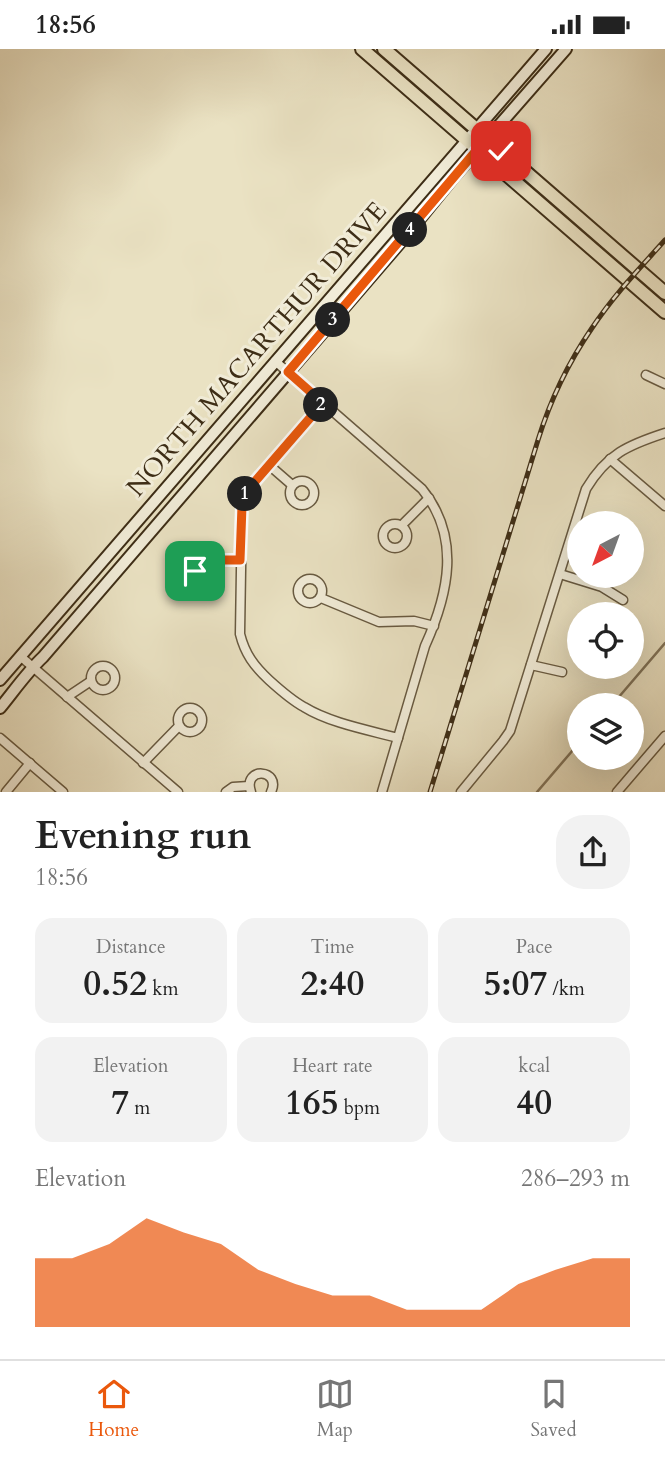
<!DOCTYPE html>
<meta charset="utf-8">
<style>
body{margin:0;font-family:Cardo,serif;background:#f2f2f2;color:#222;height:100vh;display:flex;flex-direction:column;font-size:26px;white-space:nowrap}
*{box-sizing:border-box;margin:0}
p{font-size:23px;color:#767676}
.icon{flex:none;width:38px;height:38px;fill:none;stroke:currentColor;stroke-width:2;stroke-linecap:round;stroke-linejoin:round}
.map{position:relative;height:743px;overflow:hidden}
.sheet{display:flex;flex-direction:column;background:#fff;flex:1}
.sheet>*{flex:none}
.needle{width:46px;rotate:221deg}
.fabs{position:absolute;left:567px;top:462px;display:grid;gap:14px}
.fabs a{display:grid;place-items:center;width:77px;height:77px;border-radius:50%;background:#fff;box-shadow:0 7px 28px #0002;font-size:35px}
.pin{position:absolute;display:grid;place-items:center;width:60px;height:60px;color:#fff;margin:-30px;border-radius:14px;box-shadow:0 4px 10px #0006}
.km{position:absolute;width:35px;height:35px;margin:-18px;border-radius:50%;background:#222;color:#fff;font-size:19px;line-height:35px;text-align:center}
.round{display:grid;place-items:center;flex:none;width:74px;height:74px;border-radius:28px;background:#f2f2f2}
.headline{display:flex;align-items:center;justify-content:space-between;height:119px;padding:0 35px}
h1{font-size:38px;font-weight:700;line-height:52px}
.stats{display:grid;grid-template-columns:repeat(3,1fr);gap:10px;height:119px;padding:7px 35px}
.stats div{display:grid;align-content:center;border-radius:18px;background:#f2f2f2;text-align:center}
.stats b{font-size:35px;font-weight:700}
.stats small{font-size:19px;font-weight:400}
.stats p{font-size:19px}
.chart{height:196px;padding:14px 35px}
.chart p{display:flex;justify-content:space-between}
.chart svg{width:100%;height:126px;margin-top:7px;fill:#ea580c;opacity:.7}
.status{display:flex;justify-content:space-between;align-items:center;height:49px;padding:0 35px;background:#fff;direction:ltr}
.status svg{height:19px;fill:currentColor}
.dock{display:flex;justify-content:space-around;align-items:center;height:98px;border-top:2px solid #e0e0e0;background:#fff;font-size:19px;color:#767676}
.dock a{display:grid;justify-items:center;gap:4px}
.dock .current{color:#ea580c}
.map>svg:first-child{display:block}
</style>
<div class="status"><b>18:56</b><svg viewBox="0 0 49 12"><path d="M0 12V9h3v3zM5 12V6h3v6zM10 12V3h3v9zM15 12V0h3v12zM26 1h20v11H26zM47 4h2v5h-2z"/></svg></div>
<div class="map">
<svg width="665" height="743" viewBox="0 0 665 743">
<rect width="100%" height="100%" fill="#eae2c3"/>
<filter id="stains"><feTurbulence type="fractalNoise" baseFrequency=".00286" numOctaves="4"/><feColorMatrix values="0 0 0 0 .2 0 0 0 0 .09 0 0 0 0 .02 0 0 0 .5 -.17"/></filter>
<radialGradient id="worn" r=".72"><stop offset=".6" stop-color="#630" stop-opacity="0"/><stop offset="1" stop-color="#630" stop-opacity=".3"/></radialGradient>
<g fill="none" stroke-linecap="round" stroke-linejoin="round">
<g stroke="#81745a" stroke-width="2.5">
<path d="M612 656 665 594"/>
<path d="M537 743 579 694"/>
</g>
<g stroke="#685a41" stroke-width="11">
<g id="minor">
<path d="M275 312 422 440C461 488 449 544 425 597L382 743"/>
<path d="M646 326 665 335"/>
<path d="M323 354 245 444 242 458 240 585C245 605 254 617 269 631 280 641 291 651 304 658 330 674 368 681 398 689"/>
<path d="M610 410 665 457"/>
<path d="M269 416 292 436"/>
<circle cx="302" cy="444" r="12"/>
<circle cx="395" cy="487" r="12"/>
<path d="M402 476 429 449"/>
<circle cx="201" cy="510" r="12"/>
<path d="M214 511H240"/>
<path d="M560 525 602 538 623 551"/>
<circle cx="310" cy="542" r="12"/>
<path d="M321 549 379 573 414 572 434 577"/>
<path d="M20 607 178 743"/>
<path d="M531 616 562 623"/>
<circle cx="103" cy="629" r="12"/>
<path d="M67 648 91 632"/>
<circle cx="190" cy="671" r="12"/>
<path d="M0 689 63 743"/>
<path d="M143 714 179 677"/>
<path d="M6 743 30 714"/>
<path d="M226 743 233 738 249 737"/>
<path d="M251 743C242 717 282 720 271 743"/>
<path d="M461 743 503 692 510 682 586 440C607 405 628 396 665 384"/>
<path d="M617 743 665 687"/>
</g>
</g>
<g stroke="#3d2d16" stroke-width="14">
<g id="secondary">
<path d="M0 631 546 0"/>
<path d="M0 659C14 642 27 623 43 608L405 188 452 130 566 0"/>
</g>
</g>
<g stroke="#3d2d16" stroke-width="16">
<g id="primary">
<path d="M362 0 665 263"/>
<path d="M384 0 665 244"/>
</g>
</g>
<use href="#minor" stroke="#f1ecd8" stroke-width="8"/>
<use href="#secondary" stroke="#f1ecd8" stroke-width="10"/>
<use href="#primary" stroke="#eae2c3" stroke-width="12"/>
<g stroke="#3d2d16" stroke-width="5">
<path id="rail" d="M430 743 538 391C550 352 568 314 592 279 613 247 640 219 665 191"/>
</g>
<use href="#rail" stroke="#f1ecd8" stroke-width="2.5" stroke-dasharray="8" stroke-linecap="butt"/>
</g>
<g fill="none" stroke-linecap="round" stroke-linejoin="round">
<g stroke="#fff" stroke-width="14">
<path id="route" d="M195 522 203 523 209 520 214 511H240L242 457 245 444 323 354 288 323 487 89 501 102"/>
</g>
<use href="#route" stroke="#ea580c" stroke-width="9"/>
</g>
<g text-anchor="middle" stroke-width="6" stroke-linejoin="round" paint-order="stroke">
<g font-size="26" fill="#3d2d16" stroke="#f1ecd8">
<text transform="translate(256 300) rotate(-49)" y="9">NORTH MACARTHUR DRIVE</text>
</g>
</g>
<rect width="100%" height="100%" filter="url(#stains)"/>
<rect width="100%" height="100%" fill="url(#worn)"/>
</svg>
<div class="fabs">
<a><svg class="needle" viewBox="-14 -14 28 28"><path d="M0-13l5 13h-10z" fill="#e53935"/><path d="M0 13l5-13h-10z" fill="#767676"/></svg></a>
<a><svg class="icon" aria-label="locate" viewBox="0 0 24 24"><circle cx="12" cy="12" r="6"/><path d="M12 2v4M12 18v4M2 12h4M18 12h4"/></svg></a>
<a><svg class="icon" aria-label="layers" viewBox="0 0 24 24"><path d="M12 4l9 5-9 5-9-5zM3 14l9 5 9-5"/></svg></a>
</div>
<div class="pin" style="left:195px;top:522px;background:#1e9e55"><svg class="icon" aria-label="arrive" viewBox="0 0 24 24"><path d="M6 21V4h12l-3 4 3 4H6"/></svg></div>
<div class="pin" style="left:501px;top:102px;background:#d93025"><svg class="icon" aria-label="check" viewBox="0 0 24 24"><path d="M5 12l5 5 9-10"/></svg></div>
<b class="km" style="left:245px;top:445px">1</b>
<b class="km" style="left:321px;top:356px">2</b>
<b class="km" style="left:333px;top:271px">3</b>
<b class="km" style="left:410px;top:181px">4</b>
</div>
<section class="sheet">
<div class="headline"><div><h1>Evening run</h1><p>18:56</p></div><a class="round"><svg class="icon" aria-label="share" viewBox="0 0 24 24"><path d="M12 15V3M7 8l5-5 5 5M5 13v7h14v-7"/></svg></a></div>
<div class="stats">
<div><p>Distance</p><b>0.52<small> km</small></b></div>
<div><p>Time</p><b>2:40</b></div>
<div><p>Pace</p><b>5:07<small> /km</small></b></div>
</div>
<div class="stats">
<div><p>Elevation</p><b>7<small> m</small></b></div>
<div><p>Heart rate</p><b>165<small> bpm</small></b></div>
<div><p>kcal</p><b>40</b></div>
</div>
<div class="chart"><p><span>Elevation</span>286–293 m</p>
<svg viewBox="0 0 160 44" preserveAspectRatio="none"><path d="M0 44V20L10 20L20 15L30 6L40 11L50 15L60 24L70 29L80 33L90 33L100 38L110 38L120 38L130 29L140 24L150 20L160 20V44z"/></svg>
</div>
</section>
<nav class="dock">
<a class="current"><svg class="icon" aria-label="home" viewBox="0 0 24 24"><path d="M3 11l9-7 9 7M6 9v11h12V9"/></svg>Home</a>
<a><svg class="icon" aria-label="map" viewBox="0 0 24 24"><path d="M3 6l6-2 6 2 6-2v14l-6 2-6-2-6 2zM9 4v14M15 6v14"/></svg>Map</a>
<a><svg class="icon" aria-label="saved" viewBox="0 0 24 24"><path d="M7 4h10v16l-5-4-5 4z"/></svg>Saved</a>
</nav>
